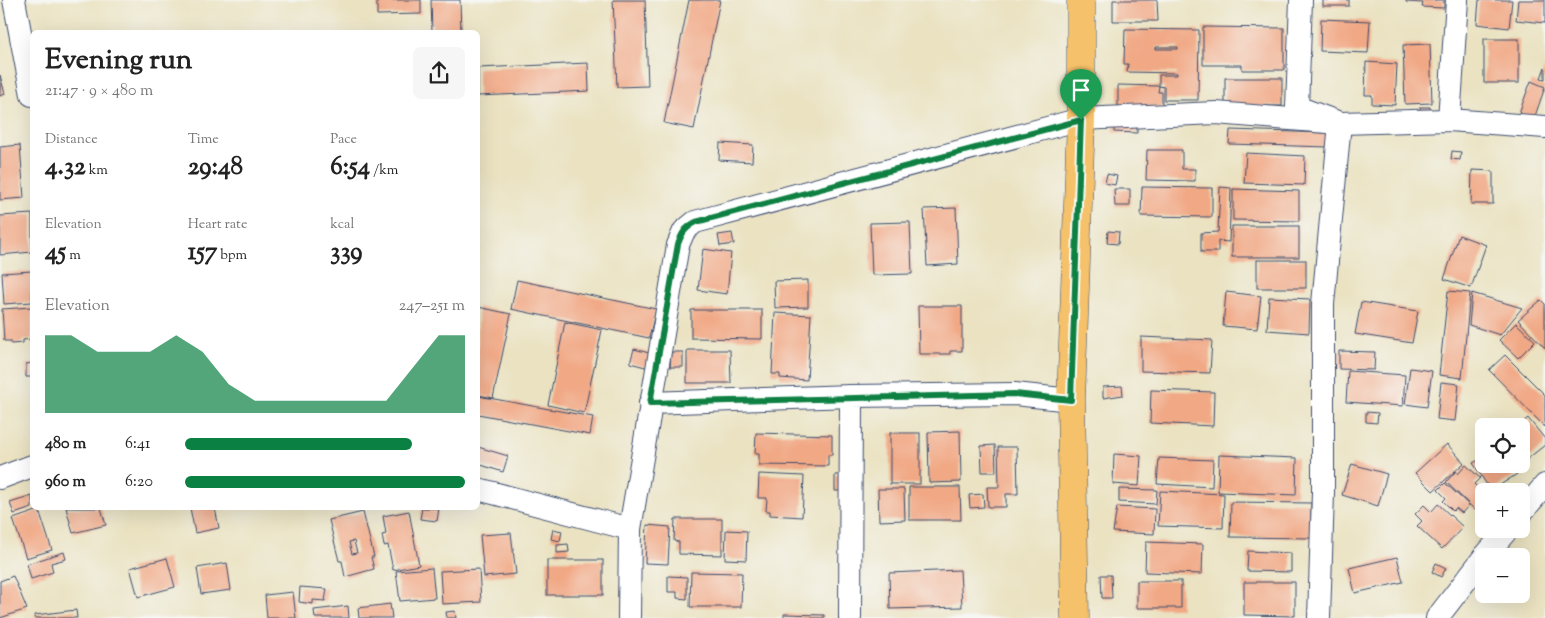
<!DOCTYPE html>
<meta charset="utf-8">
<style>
body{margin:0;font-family:"Sorts Mill Goudy",serif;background:#f6f6f6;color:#222;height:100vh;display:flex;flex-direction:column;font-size:19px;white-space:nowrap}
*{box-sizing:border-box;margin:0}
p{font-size:16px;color:#767676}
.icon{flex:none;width:28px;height:28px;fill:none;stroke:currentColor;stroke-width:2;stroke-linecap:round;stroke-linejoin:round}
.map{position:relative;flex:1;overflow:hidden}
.sheet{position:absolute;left:30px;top:30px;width:450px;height:480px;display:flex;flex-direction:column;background:#fff;border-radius:8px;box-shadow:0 5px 20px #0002}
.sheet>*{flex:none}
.fabs{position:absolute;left:1475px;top:418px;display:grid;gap:10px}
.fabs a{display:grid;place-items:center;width:55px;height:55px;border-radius:8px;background:#fff;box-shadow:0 5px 20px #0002;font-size:25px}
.pin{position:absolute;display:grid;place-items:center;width:42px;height:42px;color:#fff;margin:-51px -21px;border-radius:50% 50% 50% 0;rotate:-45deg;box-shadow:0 0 5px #0007}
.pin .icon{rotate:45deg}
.round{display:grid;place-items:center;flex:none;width:52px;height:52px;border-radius:8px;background:#f6f6f6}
.summary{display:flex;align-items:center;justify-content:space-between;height:85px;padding:0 15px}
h1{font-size:28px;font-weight:700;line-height:38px}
.metrics{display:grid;grid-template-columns:repeat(3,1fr);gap:8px;height:85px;padding:5px 15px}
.metrics div{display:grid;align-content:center}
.metrics b{font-size:25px;font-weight:700}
.metrics small{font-size:14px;font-weight:400}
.metrics p{font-size:14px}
.chart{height:140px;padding:10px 15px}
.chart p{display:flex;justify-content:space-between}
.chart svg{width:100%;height:90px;margin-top:5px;fill:#0b8043;opacity:.7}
ul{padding:0 15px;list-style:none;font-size:16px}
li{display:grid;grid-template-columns:80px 60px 1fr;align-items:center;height:38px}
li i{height:12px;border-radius:6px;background:#0b8043}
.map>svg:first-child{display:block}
</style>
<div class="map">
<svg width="1545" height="618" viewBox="0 0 1545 618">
<rect width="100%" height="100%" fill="#f6f6f2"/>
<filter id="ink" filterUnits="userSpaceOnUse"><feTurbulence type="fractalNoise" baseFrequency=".02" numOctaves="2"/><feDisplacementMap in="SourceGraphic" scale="10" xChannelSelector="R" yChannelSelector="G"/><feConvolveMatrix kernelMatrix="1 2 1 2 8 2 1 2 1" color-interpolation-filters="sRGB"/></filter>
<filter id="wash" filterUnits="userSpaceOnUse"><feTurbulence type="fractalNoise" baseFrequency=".0096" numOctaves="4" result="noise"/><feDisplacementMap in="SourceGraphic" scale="20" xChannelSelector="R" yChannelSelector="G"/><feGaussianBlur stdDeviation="1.12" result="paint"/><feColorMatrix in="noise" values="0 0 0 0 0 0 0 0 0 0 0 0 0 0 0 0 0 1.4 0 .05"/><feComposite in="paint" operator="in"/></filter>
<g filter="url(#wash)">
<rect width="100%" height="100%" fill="#eae2c1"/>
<g id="blocks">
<g fill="#f1a885" fill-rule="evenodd">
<path d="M377 0H421V14L377 15Z"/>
<path d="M431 0H460L461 32H432Z"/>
<path d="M613 0H645L648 86 617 87Z"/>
<path d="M689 0H720L694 129 664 123Z"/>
<path d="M1113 0H1157L1158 21H1113Z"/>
<rect x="1323" y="0" width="26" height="6"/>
<path d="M1406 0H1444V8L1422 7 1423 3 1406 2Z"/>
<path d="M1479 0H1512L1509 28 1477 24Z"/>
<path d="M1518 0H1545V23L1516 20Z"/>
<path d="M1321 19 1370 21 1368 53 1320 51Z"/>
<path d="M1203 27 1284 28V70H1242V65H1203Z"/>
<path d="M1125 29 1199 30 1198 100H1164V87L1159 86V75H1177V73L1127 72 1128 64H1124ZM1156 47H1178V49H1156Z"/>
<rect x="1484" y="39" width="35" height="44"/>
<path d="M1430 44 1432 103 1405 104 1403 45Z"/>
<path d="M1366 62 1397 64 1395 105 1372 104V95H1365Z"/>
<path d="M588 63 589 91 478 96V68Z"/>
<path d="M1545 67V79L1541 78Z"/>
<path d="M0 75 5 94 0 96Z"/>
<rect x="1225" y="78" width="57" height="28"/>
<path d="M1531 81 1545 87 1534 119 1519 113Z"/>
<path d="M1118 85 1159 86 1158 92H1162V108L1118 107Z"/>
<path d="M1420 107H1430V116H1421Z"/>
<path d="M1114 123 1137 124V133L1114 132Z"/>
<path d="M1230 130 1328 133V147L1229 144Z"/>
<path d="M720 143 753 145 752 162 719 160Z"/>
<path d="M20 145 24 198 0 200V147Z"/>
<path d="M1147 150H1182V169H1195V181L1146 180Z"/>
<path d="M1452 151 1461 152 1460 160 1451 159Z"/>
<path d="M1246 153 1305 156 1304 185 1244 183Z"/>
<path d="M1472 170 1493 171V204H1471Z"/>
<path d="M1107 174 1117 176 1115 185 1105 183Z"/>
<path d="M1142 187 1212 188V217L1141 216Z"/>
<path d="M1220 187 1231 188 1229 242 1218 241V252H1201V233L1218 232Z"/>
<path d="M1114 189H1130V206H1115Z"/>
<path d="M1233 189 1299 191V221L1233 220Z"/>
<path d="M956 208 958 264 927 266 924 209Z"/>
<path d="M32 214V252L0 255V216Z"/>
<path d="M910 222 912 274 872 275 870 223Z"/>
<rect x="1232" y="226" width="67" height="31"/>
<path d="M1108 231 1119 232 1118 244 1107 243Z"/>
<path d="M732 233 734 244 720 246 718 235Z"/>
<path d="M1459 235 1486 245 1471 288 1444 279Z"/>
<path d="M703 249 731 253 727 294 698 290Z"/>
<rect x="1257" y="260" width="49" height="28"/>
<path d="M32 271V302L4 304 2 273Z"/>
<path d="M517 280 656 309 649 338 511 309Z"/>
<path d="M808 280V307L775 308 774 281Z"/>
<path d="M1448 291 1470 293 1462 378 1439 375Z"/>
<path d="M1226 292 1261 296 1257 329 1223 326Z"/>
<path d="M1472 293 1522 308 1500 335 1469 325Z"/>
<path d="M1269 297 1310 299 1309 333 1267 330Z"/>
<path d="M1541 300 1545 304V348L1518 320Z"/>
<path d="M1361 302 1418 311 1412 343 1355 334Z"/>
<path d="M918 306H962V351H950V354H919Z"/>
<path d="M32 307V339L23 340V343L11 344V341H4L2 309Z"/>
<path d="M478 307 511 314 493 398 478 395Z"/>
<path d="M691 310H762V339L691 338Z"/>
<path d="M775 313 811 315 807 380 780 378V374H772Z"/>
<path d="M565 322 602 330 584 413 548 405Z"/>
<path d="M1516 323 1535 341 1518 358 1499 340Z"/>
<path d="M1141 337 1212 340 1210 373 1141 371Z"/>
<path d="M634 349 653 354 649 368 630 363Z"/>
<path d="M687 350H730L731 383H687Z"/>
<path d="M1339 351 1375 352 1374 370 1339 369Z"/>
<path d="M671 352H683V367H670Z"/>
<path d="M1505 355 1545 395V427L1489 370Z"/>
<path d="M32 363V377H26V364Z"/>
<path d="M1410 368 1432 371 1427 407 1405 404Z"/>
<path d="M1348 371 1405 375 1403 406 1346 402Z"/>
<path d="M1441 382 1459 384 1455 421 1437 419Z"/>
<path d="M1122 386 1123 395 1103 398V387Z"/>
<path d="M1151 390 1214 392 1213 426 1150 423Z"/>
<path d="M478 396 593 417 590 435 478 414Z"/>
<path d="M1366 412 1378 413 1377 423 1366 422Z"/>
<path d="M1528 418 1545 439V445L1522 463 1521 426H1518Z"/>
<path d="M960 431 961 482 929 483 928 432Z"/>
<path d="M756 433 832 435V455H828V466L759 465V454H755Z"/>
<rect x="890" y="433" width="30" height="51"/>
<path d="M1447 444 1464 463 1433 491 1415 473Z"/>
<path d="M995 445 996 472H982L981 446Z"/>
<path d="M478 447 508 456 503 472 478 464Z"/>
<path d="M998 447H1017L1018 494H1006V507H988L987 487H999Z"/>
<path d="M1114 454 1141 456 1139 486 1113 484Z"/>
<path d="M1219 455 1297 458 1296 495 1218 492Z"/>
<path d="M1484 457V464H1510L1517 474 1491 491 1473 463Z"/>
<path d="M1159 458 1213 460 1212 487 1157 484Z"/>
<path d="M1352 464 1387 474 1378 506 1342 495Z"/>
<path d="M1466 465 1480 478 1474 484 1484 493V500L1475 510 1446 482 1456 471 1458 474Z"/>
<path d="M759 474 804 476 802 517 770 515V511H766L767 498H758Z"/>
<path d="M849 474V491H835V475Z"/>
<path d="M1445 483 1469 505 1462 513 1456 508 1453 511 1443 501 1446 498 1438 490Z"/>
<path d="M909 487H960L961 520H909Z"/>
<path d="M878 489H904L905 520 879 521Z"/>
<path d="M1119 489 1157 490 1156 504 1119 502Z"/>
<path d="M1160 491 1224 494 1223 528 1158 526Z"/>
<path d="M983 494 984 507 970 508 969 495Z"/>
<path d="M32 496V508L14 514 10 503Z"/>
<path d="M1231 502 1311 503V538L1230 537Z"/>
<path d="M1438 504 1463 527 1442 549 1417 526 1422 521 1415 514 1424 505 1431 512Z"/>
<path d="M1117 507 1155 509 1154 534 1113 532Z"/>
<path d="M66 508H101L106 525 73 533Z"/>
<path d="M190 508H215L219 528 195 533Z"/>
<path d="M422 508H439L437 521 420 519Z"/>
<path d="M39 510 52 550 26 558 13 519Z"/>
<path d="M409 511 419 565 393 570 388 545 384 546 382 535 386 534 383 516Z"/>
<path d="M363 512 374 557H371L374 569 345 577 342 561H339L329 520ZM354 541 357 553 352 554 349 542Z"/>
<path d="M675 519H722V555L679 554V542L674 541Z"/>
<path d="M647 525 670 527 668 564 645 563Z"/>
<path d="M553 529 562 531 560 541 551 539Z"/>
<path d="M726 530 747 531 746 560 725 559Z"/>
<path d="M511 533 516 574 484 577 480 535Z"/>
<path d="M1146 542 1203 544 1202 574 1145 572Z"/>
<path d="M568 544 569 552 557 553V545Z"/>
<path d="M1248 551 1291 553V572L1247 571Z"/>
<path d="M64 552 66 559 51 563 53 572 31 579 27 564Z"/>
<path d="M1397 557 1403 582 1355 593 1349 568Z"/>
<path d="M167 558 175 587 138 597 130 568Z"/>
<rect x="547" y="560" width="56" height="35"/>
<path d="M227 563 231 590 201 594 197 568Z"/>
<path d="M1436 563 1446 568 1441 577 1432 572Z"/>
<path d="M432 568 435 598 400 601 396 571Z"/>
<path d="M479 569 481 602 442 604 440 571Z"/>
<path d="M960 570 962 607 890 609 889 573Z"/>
<path d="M691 572 742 573 741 607H690Z"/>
<path d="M1101 575H1111L1112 598H1102Z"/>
<path d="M13 576 27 609 0 618V581Z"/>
<path d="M668 576 687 577V599L677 598V592H668Z"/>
<rect x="1137" y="581" width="44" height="27"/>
<path d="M1244 582H1295V616L1244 615Z"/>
<path d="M300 587 327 589 325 601 313 600V604L299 602Z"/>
<path d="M293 592 296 618H267L265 595Z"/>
<path d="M390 604 392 618H359L358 608Z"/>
<path d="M348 606 349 618H315L314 610Z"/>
<path d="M76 610 77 618H35V615Z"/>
<path d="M455 611 456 618H447L446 612Z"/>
<path d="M784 614 824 615V618H784Z"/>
</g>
</g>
</g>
<g filter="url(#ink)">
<use href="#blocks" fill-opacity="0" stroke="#3a4a6d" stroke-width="1"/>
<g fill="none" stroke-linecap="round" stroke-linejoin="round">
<g stroke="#3a4a6d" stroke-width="24">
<g id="minor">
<path d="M14 0 32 95"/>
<path d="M1301 0 1297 107 1340 123 1323 304V493L1319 618"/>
<path d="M1449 120 1457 0"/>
<path d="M650 403 851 396"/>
<path d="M0 478 32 466"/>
<path d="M478 489 630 529"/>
<path d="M1521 513 1545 485"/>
<path d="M1485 556 1508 529"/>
<path d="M629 618 630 529 678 245 684 231 695 222 1081 119 1216 113 1340 123 1449 120 1545 127"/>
<path d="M850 618 851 396 1015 394 1071 400"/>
<path d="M1437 618 1484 557"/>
</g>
</g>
<g stroke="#3a4a6d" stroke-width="29">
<path id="major" d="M1075 618 1071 400 1081 119V0"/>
</g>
<use href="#minor" stroke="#fff" stroke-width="22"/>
<use href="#major" stroke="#f5c16b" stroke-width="28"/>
</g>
</g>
<g fill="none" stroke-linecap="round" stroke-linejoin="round" filter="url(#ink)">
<g stroke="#fff" stroke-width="10">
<path id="route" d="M1081 120 1071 400 1015 394 650 403 678 244C682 233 685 228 696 222Z"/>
</g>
<use href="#route" stroke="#0b8043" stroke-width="6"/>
</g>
</svg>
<div class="fabs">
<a><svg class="icon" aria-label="locate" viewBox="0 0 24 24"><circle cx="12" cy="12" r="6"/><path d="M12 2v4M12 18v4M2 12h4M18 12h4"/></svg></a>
<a>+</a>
<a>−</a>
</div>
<div class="pin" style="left:1081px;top:120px;background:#1e9e55"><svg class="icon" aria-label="arrive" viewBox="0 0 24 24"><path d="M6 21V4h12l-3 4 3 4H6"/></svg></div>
<section class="sheet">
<div class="summary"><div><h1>Evening run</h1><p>21:47 · 9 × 480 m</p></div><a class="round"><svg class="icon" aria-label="share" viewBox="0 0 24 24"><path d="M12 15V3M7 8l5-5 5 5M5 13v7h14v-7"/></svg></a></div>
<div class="metrics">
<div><p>Distance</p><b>4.32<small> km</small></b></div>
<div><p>Time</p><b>29:48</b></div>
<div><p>Pace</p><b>6:54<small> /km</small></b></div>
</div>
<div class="metrics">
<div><p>Elevation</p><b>45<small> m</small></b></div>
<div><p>Heart rate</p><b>157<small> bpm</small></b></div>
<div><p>kcal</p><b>339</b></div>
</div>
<div class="chart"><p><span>Elevation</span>247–251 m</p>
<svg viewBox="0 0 160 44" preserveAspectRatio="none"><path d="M0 44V6L10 6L20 14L30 14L40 14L50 6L60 14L70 30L80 38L90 38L100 38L110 38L120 38L130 38L140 22L150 6L160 6V44z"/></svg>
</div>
<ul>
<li><b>480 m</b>6:41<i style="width:81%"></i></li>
<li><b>960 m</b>6:20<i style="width:100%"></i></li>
</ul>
</section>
</div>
